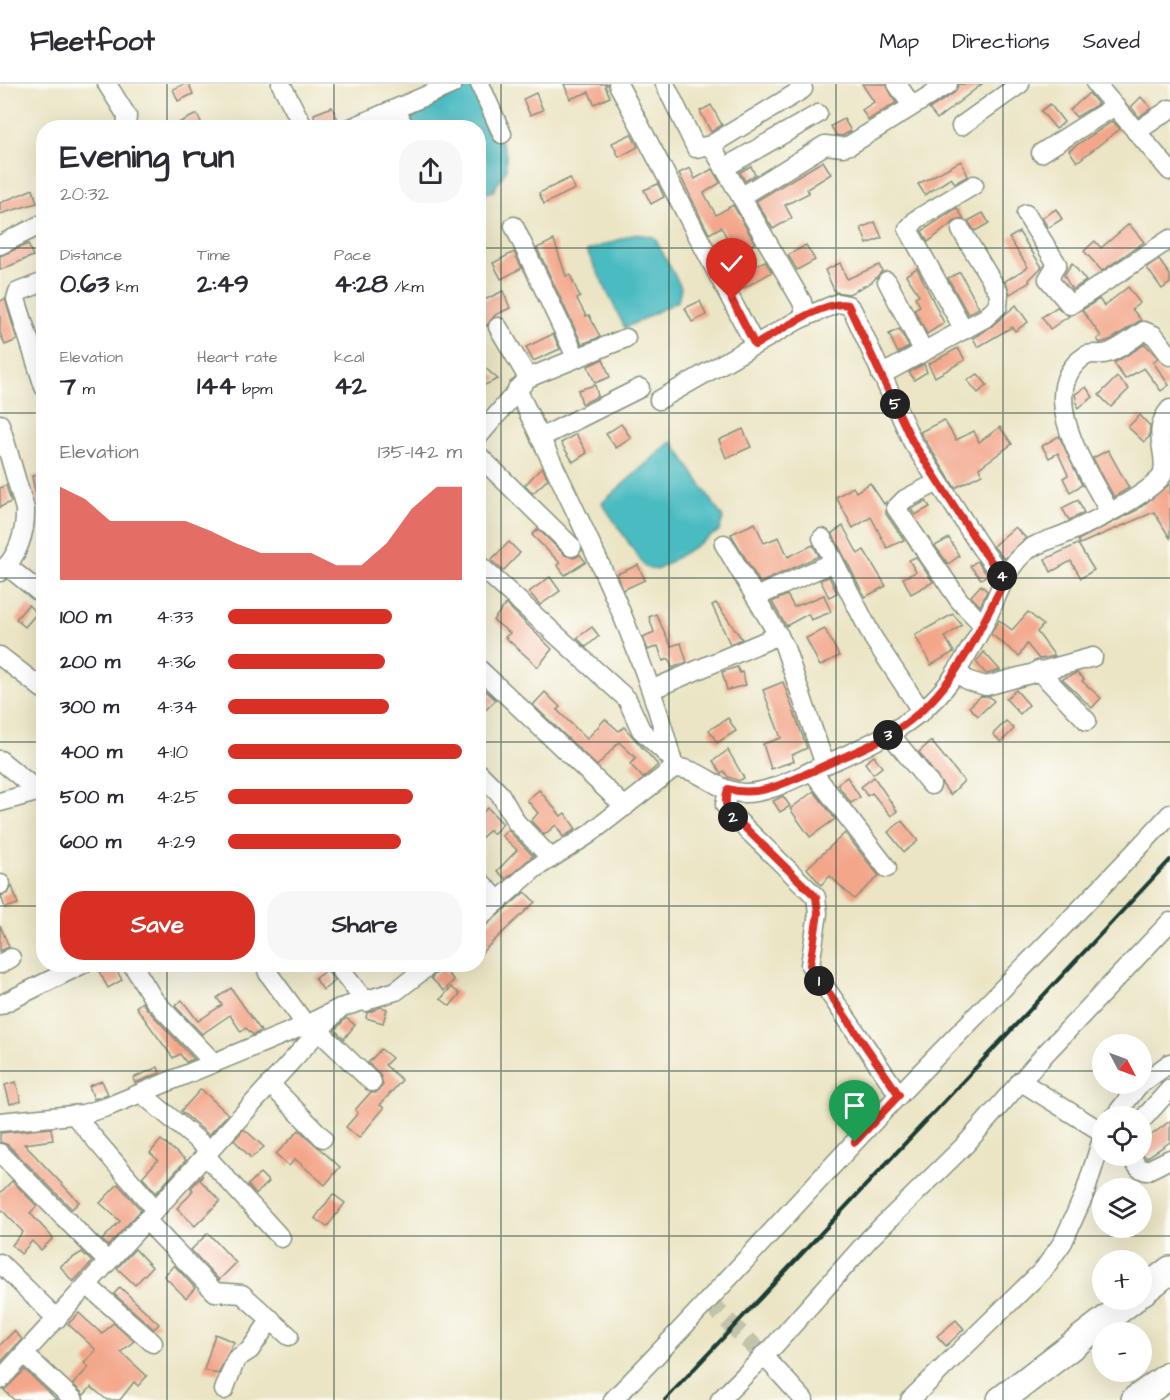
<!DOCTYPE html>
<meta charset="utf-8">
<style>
body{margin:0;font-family:"Architects Daughter",sans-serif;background:#f7f7f7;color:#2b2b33;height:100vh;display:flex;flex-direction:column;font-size:22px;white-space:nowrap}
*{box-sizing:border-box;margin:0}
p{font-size:20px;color:#7c7c81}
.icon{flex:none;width:33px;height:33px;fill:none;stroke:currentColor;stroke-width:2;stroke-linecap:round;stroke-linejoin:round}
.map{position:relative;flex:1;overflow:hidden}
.details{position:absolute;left:36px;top:36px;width:450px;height:852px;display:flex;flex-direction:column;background:#fff;border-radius:24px;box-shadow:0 6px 24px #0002}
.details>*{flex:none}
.needle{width:39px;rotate:131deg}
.tools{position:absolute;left:1092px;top:950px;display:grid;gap:12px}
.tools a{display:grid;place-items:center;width:60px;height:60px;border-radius:50%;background:#fff;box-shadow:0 6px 24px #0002;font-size:30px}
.pin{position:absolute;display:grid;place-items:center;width:51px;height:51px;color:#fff;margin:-62px -26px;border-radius:50% 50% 50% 0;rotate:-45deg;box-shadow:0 0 6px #0007}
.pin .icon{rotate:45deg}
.km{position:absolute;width:30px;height:30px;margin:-15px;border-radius:50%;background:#222;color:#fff;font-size:16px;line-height:30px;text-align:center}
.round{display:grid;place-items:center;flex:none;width:63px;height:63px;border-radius:24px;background:#f7f7f7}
.overview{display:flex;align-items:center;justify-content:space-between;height:102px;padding:0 24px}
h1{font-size:33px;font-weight:800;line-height:45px}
.stats{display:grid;grid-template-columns:repeat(3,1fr);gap:9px;height:102px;padding:6px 24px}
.stats div{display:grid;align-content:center}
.stats b{font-size:26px;font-weight:800}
.stats small{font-size:16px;font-weight:400}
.stats p{font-size:16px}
.chart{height:168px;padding:12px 24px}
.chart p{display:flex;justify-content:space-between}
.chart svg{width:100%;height:108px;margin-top:6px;fill:#d93025;opacity:.7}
.action{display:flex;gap:12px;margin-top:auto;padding:12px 24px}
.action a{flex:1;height:69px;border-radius:24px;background:#d93025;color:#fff;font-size:24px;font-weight:800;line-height:69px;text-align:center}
.action a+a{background:#f7f7f7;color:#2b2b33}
ul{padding:0 24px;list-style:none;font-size:20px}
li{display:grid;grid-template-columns:96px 72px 1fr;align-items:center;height:45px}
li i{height:15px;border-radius:8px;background:#d93025}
header{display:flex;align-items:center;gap:36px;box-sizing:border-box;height:84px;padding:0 30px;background:#fff;border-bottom:2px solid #e1e1e2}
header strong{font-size:28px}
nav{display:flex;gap:33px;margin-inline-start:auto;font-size:21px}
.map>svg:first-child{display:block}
</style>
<header>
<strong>Fleetfoot</strong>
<nav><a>Map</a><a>Directions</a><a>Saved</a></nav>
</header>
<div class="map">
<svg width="1170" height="1316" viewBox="0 0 1170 1316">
<rect width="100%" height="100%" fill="#fdfcf7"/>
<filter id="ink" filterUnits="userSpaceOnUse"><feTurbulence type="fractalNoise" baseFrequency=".0167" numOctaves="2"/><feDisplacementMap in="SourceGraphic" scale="12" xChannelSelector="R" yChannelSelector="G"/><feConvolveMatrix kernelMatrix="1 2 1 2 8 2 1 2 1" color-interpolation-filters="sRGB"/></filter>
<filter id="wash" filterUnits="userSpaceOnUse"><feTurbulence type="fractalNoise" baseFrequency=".008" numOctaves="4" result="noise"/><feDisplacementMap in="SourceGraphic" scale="24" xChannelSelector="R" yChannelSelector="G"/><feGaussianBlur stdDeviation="1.35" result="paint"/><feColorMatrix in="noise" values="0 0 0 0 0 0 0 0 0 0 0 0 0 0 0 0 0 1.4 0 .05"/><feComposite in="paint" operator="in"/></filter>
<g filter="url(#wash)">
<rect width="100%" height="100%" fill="#ebe5c5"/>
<g fill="#4cbbc2" stroke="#367c7b" stroke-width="1.5">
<path d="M471 0H474L506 69V86L493 107 479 111 478 44 413 43 410 34Z"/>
<path d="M635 150 654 153 681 203 678 217 625 244 587 167Z"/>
<path d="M672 357 723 434 719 447 657 486 645 483 602 419Z"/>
</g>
<g id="blocks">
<g fill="#f3a68a">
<path d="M185 0H189L193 10 178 17 173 5Z"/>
<path d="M564 0H607L605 2 610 13 594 20 589 8 570 15Z"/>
<path d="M862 0H886L896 19 868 36 862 26 874 18Z"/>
<path d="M959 0H982L937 35 929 25 954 9Z"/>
<path d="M536 9 543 26 530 31 523 15Z"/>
<path d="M1089 9 1098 20 1076 33 1070 26Z"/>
<path d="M1141 13 1151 24 1139 33 1131 23Z"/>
<path d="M1050 20 1064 38 1056 45 1041 27Z"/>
<path d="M711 21 722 41 711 48 700 27Z"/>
<path d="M332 23 339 38 327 44H315L314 30Z"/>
<path d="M197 30 204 44H168Z"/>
<path d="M844 35 851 47 842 52 836 51 831 42Z"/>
<path d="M1113 37 1120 45 1077 78 1069 66Z"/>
<path d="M631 50 638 63 619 73 612 59Z"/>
<path d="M823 77 831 90 807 105 809 109 785 121 792 134 773 145 756 117Z"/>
<path d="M961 77 968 92 955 99 951 94 925 111 918 100Z"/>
<path d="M751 82 755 91 745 97 740 88Z"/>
<path d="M690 84 695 95 712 85 720 99 704 109 716 131 733 121 755 159 735 169 721 143 709 150 679 89Z"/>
<path d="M570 94 575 105 544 120 539 109Z"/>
<path d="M658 100 664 113 651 120 644 106Z"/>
<path d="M33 105 37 119 0 130V119Z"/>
<path d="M957 124 964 135 955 137 928 158 922 147Z"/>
<path d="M1056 125 1062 135 1048 144 1042 134Z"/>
<path d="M983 129 989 139 975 147 968 137Z"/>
<path d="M875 138 882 154 867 160 861 144Z"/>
<path d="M1129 140 1144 158 1102 187 1084 167 1095 157 1101 164Z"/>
<path d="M1019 148 1042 183 1029 196 1030 198 1010 210 1005 197 1028 183 1009 154Z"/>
<path d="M554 156 566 192 570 191 580 213 577 215 586 232 589 231 600 253 582 260 537 164Z"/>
<path d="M28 160 33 172 0 186V172Z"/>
<path d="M806 161 815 176 797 186 788 171Z"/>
<path d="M514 168 522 184 501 195 493 179Z"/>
<path d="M1159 176 1170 191V199L1162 205 1147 184Z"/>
<path d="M765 177 772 188 739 207 732 193Z"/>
<path d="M840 179 847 195 879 181 882 187 872 198 849 210 835 208 825 186Z"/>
<path d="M1072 179 1086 197 1072 206 1064 191Z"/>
<path d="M917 184 944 239 927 250 914 225 920 222 915 213 919 211 906 191Z"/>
<path d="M960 188 979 224 968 230 948 194Z"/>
<path d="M1128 203 1140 219 1132 225 1141 236 1112 255 1100 259 1097 255 1101 252 1082 226 1099 215 1104 222Z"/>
<path d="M503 207 510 224 495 231 487 242 483 237 478 239V219Z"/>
<path d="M5 215 17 256 5 261 0 249V217Z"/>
<path d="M700 217 706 231 692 238 685 224Z"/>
<path d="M1016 221 1028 238 1015 247 1012 243 978 263 973 254 992 242Z"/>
<path d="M1057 223 1069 232 1050 245 1042 233Z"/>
<path d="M899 245 909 263 898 269 889 250Z"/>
<path d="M553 250 560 265 533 277 526 263Z"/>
<path d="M1145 260 1158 274 1153 278 1169 301 1161 307 1144 284 1125 295 1114 279Z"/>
<path d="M958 264 965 276 935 293 928 280Z"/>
<path d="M603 275 610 293 595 299 588 282Z"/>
<path d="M478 278 498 295 478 304Z"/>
<path d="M924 280 927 288 914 296 909 288Z"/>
<path d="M978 290 987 301 978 309 967 296Z"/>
<path d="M1117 293 1129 305 1111 323 1099 311Z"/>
<path d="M595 301 598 312 582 320 578 306Z"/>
<path d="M1086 303 1093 313 1078 324 1075 310Z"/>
<path d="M1140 331 1150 342 1149 353 1144 358 1128 343Z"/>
<path d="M944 336 956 356 974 347 979 358 1000 343 1012 360 979 384 982 390 955 404 920 348Z"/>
<path d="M621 340 631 354 616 364 606 350Z"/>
<path d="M743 345 751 363 726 374 719 356Z"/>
<path d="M576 350 587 369 573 378 561 359Z"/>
<path d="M1059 352 1082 401 1070 408 1063 394 1068 391 1058 369 1049 374 1042 362Z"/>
<path d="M1108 366 1129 404 1114 413 1093 374Z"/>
<path d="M542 383 548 395 533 409 525 401Z"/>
<path d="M44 390V421L38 422 32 392Z"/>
<path d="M870 399 884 420 886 418V430L904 456 887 464 871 433 853 444 836 413 853 403 856 408Z"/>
<path d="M1170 400V454L1154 428 1080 460 1078 456 1137 426Z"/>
<path d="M6 401 11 418 0 423V404Z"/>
<path d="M1078 416 1084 429 1069 436 1062 424Z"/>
<path d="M926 417 930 423 915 431 911 425Z"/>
<path d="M755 439 764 459 779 453 788 473 813 461 819 472 760 499 731 450Z"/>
<path d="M843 442 858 470 864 466 886 502 865 513 832 449Z"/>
<path d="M1015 443 1026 454 1004 475 993 462Z"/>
<path d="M538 445 565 471 574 474 580 471 586 478 565 491 557 481 560 479 532 451Z"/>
<path d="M949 454 959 472 948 480 935 462Z"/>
<path d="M509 458 520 469 503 487 491 476Z"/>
<path d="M1078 460 1094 486 1081 494 1071 477 1051 488 1045 475Z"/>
<path d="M916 473 933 498 911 510 903 494 916 488 909 476Z"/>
<path d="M977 477 987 491 981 495 970 482Z"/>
<path d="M638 481 645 496 623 506 617 490Z"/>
<path d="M550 493 560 507 540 521 529 508Z"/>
<path d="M829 493 837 509 829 513 820 496Z"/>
<path d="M981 501 987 507 980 522 971 512Z"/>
<path d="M787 511 794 523 824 511 831 528 811 536 808 530 786 542 772 518Z"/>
<path d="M716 519 742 555 730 560 712 521Z"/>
<path d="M506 520 552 565 538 583 505 553 510 549 493 536Z"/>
<path d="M28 521 37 529 25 543 16 535Z"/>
<path d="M1028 528 1043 541 1037 548 1055 572 1039 575 1027 560 1019 572 991 550 999 536 1012 546Z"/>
<path d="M656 530 671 562 681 559 687 578 672 584 669 575 663 577 658 562 648 566 643 553 654 548 649 533Z"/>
<path d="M953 530 962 541 945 553 954 568 931 581 915 551Z"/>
<path d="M592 543 599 552 586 563 577 554Z"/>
<path d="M825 545 839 572 820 582 806 554Z"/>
<path d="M984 568 1000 586 986 590 976 578Z"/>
<path d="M737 583 740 589 742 588 746 601 727 606 722 588Z"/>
<path d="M1077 589 1084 595 1082 597 1101 614 1092 624 1062 595Z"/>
<path d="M783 598 807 664 792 671 794 677 771 685 763 660 781 654 763 606Z"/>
<path d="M1016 606 1029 621 1020 630 1006 615Z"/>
<path d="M486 607 496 616 478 633V616Z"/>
<path d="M545 608 560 623 557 626 587 655 605 635 619 647 624 643 658 681 643 694 630 680 636 674 619 658 597 682 533 621Z"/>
<path d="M981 612 990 613 994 617 978 632 969 623Z"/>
<path d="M728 634 736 647 717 659 709 646Z"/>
<path d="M1006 637 1014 645 1001 658 993 650Z"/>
<path d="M931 657 964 697 950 711 919 668Z"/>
<path d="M728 666 744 694 739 697 728 693 724 687 721 689 713 677Z"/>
<path d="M874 672 882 683 873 690 865 679Z"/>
<path d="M847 693 860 713 851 719 837 700Z"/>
<path d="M874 693 897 727 891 732 872 709 867 712 861 703Z"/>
<path d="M539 706 561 732 565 729 576 745 563 753 556 741 544 751 531 737 538 729 527 716Z"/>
<path d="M814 707 835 735 810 753 790 725Z"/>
<path d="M783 712 790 722 780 728 773 717Z"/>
<path d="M488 724 503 740 493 750 490 746 478 757V732Z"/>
<path d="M902 737 918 757 904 768 888 748Z"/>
<path d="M508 746 533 772 506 795 497 787 517 766 502 752Z"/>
<path d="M845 749 879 792 854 815 830 792 821 801 807 784Z"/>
<path d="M12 802 18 820 5 824 1 812 8 809Z"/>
<path d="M525 808 535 818 478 872V848Z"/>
<path d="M0 841 9 863 0 867Z"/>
<path d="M95 880H113L122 896 108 904Z"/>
<path d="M442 884 454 896 444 907 431 894Z"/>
<path d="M327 886 335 897 323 906 315 894Z"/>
<path d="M451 903 460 910 450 922 441 915Z"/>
<path d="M231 904 261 947 253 951 246 944 241 948 230 931 202 950 175 922 182 916 198 937 222 921 217 914Z"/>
<path d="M142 918 146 924 194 975 186 978 180 970 173 974 136 923Z"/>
<path d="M381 923 387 925 383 939 366 934 367 929Z"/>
<path d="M346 934 355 941 344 955 335 946Z"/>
<path d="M381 965 392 974 385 981 402 996 380 1021 384 1024 359 1054 346 1043 358 1029 355 1026 370 1009H376L383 1001 380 990 368 979Z"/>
<path d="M158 983 160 989 135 999 133 994Z"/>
<path d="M102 997 108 1010 94 1015 89 1002Z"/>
<path d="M16 998 21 1017 10 1020 5 1001Z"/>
<path d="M201 1005 228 1030 209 1051 181 1027Z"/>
<path d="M1170 1037V1058L1146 1074 1142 1069V1058Z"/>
<path d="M51 1044 53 1056 24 1060 79 1118 72 1125 8 1061 0 1058V1049Z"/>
<path d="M244 1045 264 1063 251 1074 234 1056Z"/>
<path d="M299 1046 340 1083 325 1101 295 1075 289 1082 276 1070Z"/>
<path d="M161 1056 186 1076 156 1109 142 1093 158 1076 150 1069Z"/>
<path d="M260 1089 269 1098 256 1110 248 1101Z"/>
<path d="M203 1091 200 1096 220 1117 195 1142 177 1124 190 1111 193 1106 191 1104Z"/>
<path d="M12 1097 37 1122 30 1129 53 1154 41 1166 32 1157 21 1170 12 1161 23 1148 0 1124V1109Z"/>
<path d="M118 1100 141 1126 108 1162 102 1156 120 1137 100 1119Z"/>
<path d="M333 1110 345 1119 327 1143 315 1134Z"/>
<path d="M208 1149 236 1179 219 1196 191 1166Z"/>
<path d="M135 1165 152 1183 135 1201 117 1184Z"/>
<path d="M82 1168 92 1178 73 1198 60 1182Z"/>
<path d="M174 1181 195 1204 186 1214 164 1192Z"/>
<path d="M120 1203 159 1240 154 1245 114 1210Z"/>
<path d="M79 1229 102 1250 113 1239 134 1257 121 1268 147 1292 138 1302 134 1298 120 1316H107L91 1303 84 1311 73 1300 89 1283 84 1279 96 1266 68 1240Z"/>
<path d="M956 1236 964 1245 946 1262 937 1252Z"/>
<path d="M14 1247 22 1255 0 1279V1261Z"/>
<path d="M215 1250 234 1258 218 1290 204 1286Z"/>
<path d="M25 1286 57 1316H14L4 1306Z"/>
</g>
</g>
</g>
<g filter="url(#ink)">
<use href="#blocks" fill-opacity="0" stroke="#85917c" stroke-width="1.5"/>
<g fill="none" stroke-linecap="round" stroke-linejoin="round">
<path stroke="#c2c3a8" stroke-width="18" stroke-dasharray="18 9" stroke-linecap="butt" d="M708 1218 763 1271"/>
<g stroke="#85917c" stroke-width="21">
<g id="minor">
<path d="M107 0 127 32 126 44"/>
<path d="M281 0 304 44"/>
<path d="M480 0 502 50"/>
<path d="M618 0 755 261"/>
<path d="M665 0 696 64 711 61 803 5"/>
<path d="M897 0 912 22"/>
<path d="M1096 0 1170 87"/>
<path d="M397 25 404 44"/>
<path d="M961 42 1020 0"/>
<path d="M351 44 453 0"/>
<path d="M1136 48 1170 25"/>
<path d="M1041 69 1115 22"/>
<path d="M724 84 818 30"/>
<path d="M741 113 825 61 843 63 850 61 948 0"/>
<path d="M1026 130 1057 180 1048 195 1070 221 1170 155"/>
<path d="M514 142 576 273"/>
<path d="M0 161 44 139"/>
<path d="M887 197 924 268"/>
<path d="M44 198 18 208 16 215 44 303"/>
<path d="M800 235 838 219 848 221 853 227 912 357 981 464 1005 496"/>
<path d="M498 243 528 294"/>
<path d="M964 246 908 145 917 135 974 101"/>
<path d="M881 291 985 234 998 222 999 209 961 146"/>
<path d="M517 305C575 428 641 551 674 684"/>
<path d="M659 316 800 235 805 229 802 218 711 61"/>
<path d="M0 340 25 425C26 447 18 474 0 488"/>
<path d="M478 353 528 294 626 254"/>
<path d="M540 354 640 304"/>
<path d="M478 371 572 463"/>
<path d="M938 398 905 415 896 424 959 516 983 541"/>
<path d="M1109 427C1089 389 1032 307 1085 272 1093 268 1100 272 1108 269 1120 265 1133 254 1144 247L1154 251 1170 272"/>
<path d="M822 454 873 554 922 628"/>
<path d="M724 460 784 561 825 681"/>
<path d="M478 480 627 615 641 646 672 675"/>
<path d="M7 482 44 512"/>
<path d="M756 513 834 478"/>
<path d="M0 572 44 606"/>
<path d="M478 584 625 723"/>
<path d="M1038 586 1087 637"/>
<path d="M956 588 969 597 986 602 1093 573"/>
<path d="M653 605 779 551"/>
<path d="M890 650 931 701"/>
<path d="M0 676 38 707"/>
<path d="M812 687 887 784"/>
<path d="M478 688 500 710 516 738 550 773"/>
<path d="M728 706 725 721 729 728 816 813 818 829 810 881 899 1011"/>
<path d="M0 718 44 706"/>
<path d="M478 795 499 817"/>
<path d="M0 801 1 800"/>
<path d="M478 835 534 785 588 751 674 684C701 683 719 710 745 709 770 709 795 694 818 684 871 660 924 639 957 587 966 572 976 556 984 540 996 517 1004 487 1024 469 1035 459 1051 456 1065 450 1089 440 1146 412 1162 392 1170 370 1149 349 1170 325"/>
<path d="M0 880 11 874"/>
<path d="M132 880 154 916 214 979"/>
<path d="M265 880 268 889 306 941"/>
<path d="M336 880 366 918"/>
<path d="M0 921 83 880"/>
<path d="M319 947 372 998"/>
<path d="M1020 997 1102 1048"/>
<path d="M270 1000 323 1054"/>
<path d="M141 1009 209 1066"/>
<path d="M74 1031 155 1125"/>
<path d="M1115 1032 1138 1002 1170 979"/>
<path d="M1142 1036 1170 1005"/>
<path d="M0 1038 83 1030 107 1023 306 941 340 924 396 907 431 880"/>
<path d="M0 1069 108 1178"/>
<path d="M205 1071 281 1154"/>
<path d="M1129 1071 1139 1084 1146 1087 1170 1075"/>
<path d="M146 1136 215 1208 242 1210 289 1252"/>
<path d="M0 1179 57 1235"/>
<path d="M87 1201 153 1259"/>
<path d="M24 1270 74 1316"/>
<path d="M763 1271 804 1316"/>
<path d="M0 1296 340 924"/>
<path d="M224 1306 236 1275 250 1266 271 1235"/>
<path d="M613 1316C711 1217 802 1112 899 1011 989 917 1082 826 1170 730"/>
<path d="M720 1316 774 1262 870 1154 965 1061 1045 970 1170 838"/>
<path d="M910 1316 1044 1185 1063 1158 1085 1109 1102 1055"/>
</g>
</g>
<g stroke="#85917c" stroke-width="30">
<g id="highway">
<path d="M1142 1208 1170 1186"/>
<path d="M1001 1316 1133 1215"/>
<path d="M1135 1316 1170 1291"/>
</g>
</g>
<use href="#minor" stroke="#fff" stroke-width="18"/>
<use href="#highway" stroke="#fff" stroke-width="27"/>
<path stroke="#1f3d34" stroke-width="4" d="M665 1316 1170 776"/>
</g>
</g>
<g fill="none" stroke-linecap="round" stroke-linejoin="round" filter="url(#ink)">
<g stroke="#fff" stroke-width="12">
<path id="route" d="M732 216 755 261C776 249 825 215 848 221L912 357 981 464 1005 496C973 557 952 613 889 651 866 665 839 674 815 686 787 698 759 714 728 705 724 717 725 724 734 733L816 813 818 829 810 881 899 1011 855 1058"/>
</g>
<use href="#route" stroke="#d93025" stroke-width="8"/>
</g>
<path fill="none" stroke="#1f3d34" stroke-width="1.5" stroke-opacity="0.55" d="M167 0V44M334 0V44M501 0V1316M669 0V1316M836 0V1316M1003 0V1316M0 164H44M478 164H1170M0 329H44M478 329H1170M0 494H44M478 494H1170M0 658H44M478 658H1170M0 822H44M478 822H1170M167 880V1316M334 880V1316M0 987H1102M1142 987H1170M0 1152H1170"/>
</svg>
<div class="tools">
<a><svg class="needle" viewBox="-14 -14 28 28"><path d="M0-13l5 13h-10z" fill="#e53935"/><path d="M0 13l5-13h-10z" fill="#7c7c81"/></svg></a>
<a><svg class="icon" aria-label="locate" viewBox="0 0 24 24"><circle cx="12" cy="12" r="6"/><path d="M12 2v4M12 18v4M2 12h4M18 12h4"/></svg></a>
<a><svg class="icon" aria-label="layers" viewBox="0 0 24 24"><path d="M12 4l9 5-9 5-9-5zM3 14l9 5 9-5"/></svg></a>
<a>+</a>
<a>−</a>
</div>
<div class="pin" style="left:855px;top:1058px;background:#1e9e55"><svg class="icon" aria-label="arrive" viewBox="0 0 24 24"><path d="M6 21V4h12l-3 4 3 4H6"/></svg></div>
<div class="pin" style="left:732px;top:216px;background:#d93025"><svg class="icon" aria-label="check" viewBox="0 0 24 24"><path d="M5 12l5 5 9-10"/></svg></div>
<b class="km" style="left:819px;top:897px">1</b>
<b class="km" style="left:733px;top:733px">2</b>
<b class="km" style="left:888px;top:651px">3</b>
<b class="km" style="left:1002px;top:492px">4</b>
<b class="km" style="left:895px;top:320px">5</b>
<section class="details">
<div class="overview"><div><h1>Evening run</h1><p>20:32</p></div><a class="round"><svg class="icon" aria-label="share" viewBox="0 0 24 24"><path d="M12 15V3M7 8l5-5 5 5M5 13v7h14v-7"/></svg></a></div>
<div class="stats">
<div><p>Distance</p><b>0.63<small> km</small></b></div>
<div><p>Time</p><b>2:49</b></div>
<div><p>Pace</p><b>4:28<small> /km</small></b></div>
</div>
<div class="stats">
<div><p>Elevation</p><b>7<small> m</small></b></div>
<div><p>Heart rate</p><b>144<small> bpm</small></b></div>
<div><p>kcal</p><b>42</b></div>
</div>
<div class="chart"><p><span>Elevation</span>135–142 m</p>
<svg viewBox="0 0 160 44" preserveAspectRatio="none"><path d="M0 44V6L10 11L20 20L30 20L40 20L50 20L60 24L70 29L80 33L90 33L100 33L110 38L120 38L130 29L140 15L150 6L160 6V44z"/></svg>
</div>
<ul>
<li><b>100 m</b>4:33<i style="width:70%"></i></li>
<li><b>200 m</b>4:36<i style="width:67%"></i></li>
<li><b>300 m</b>4:34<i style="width:69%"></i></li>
<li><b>400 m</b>4:10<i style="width:100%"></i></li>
<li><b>500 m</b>4:25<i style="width:79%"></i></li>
<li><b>600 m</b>4:29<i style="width:74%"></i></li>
</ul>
<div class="action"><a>Save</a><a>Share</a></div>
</section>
</div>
